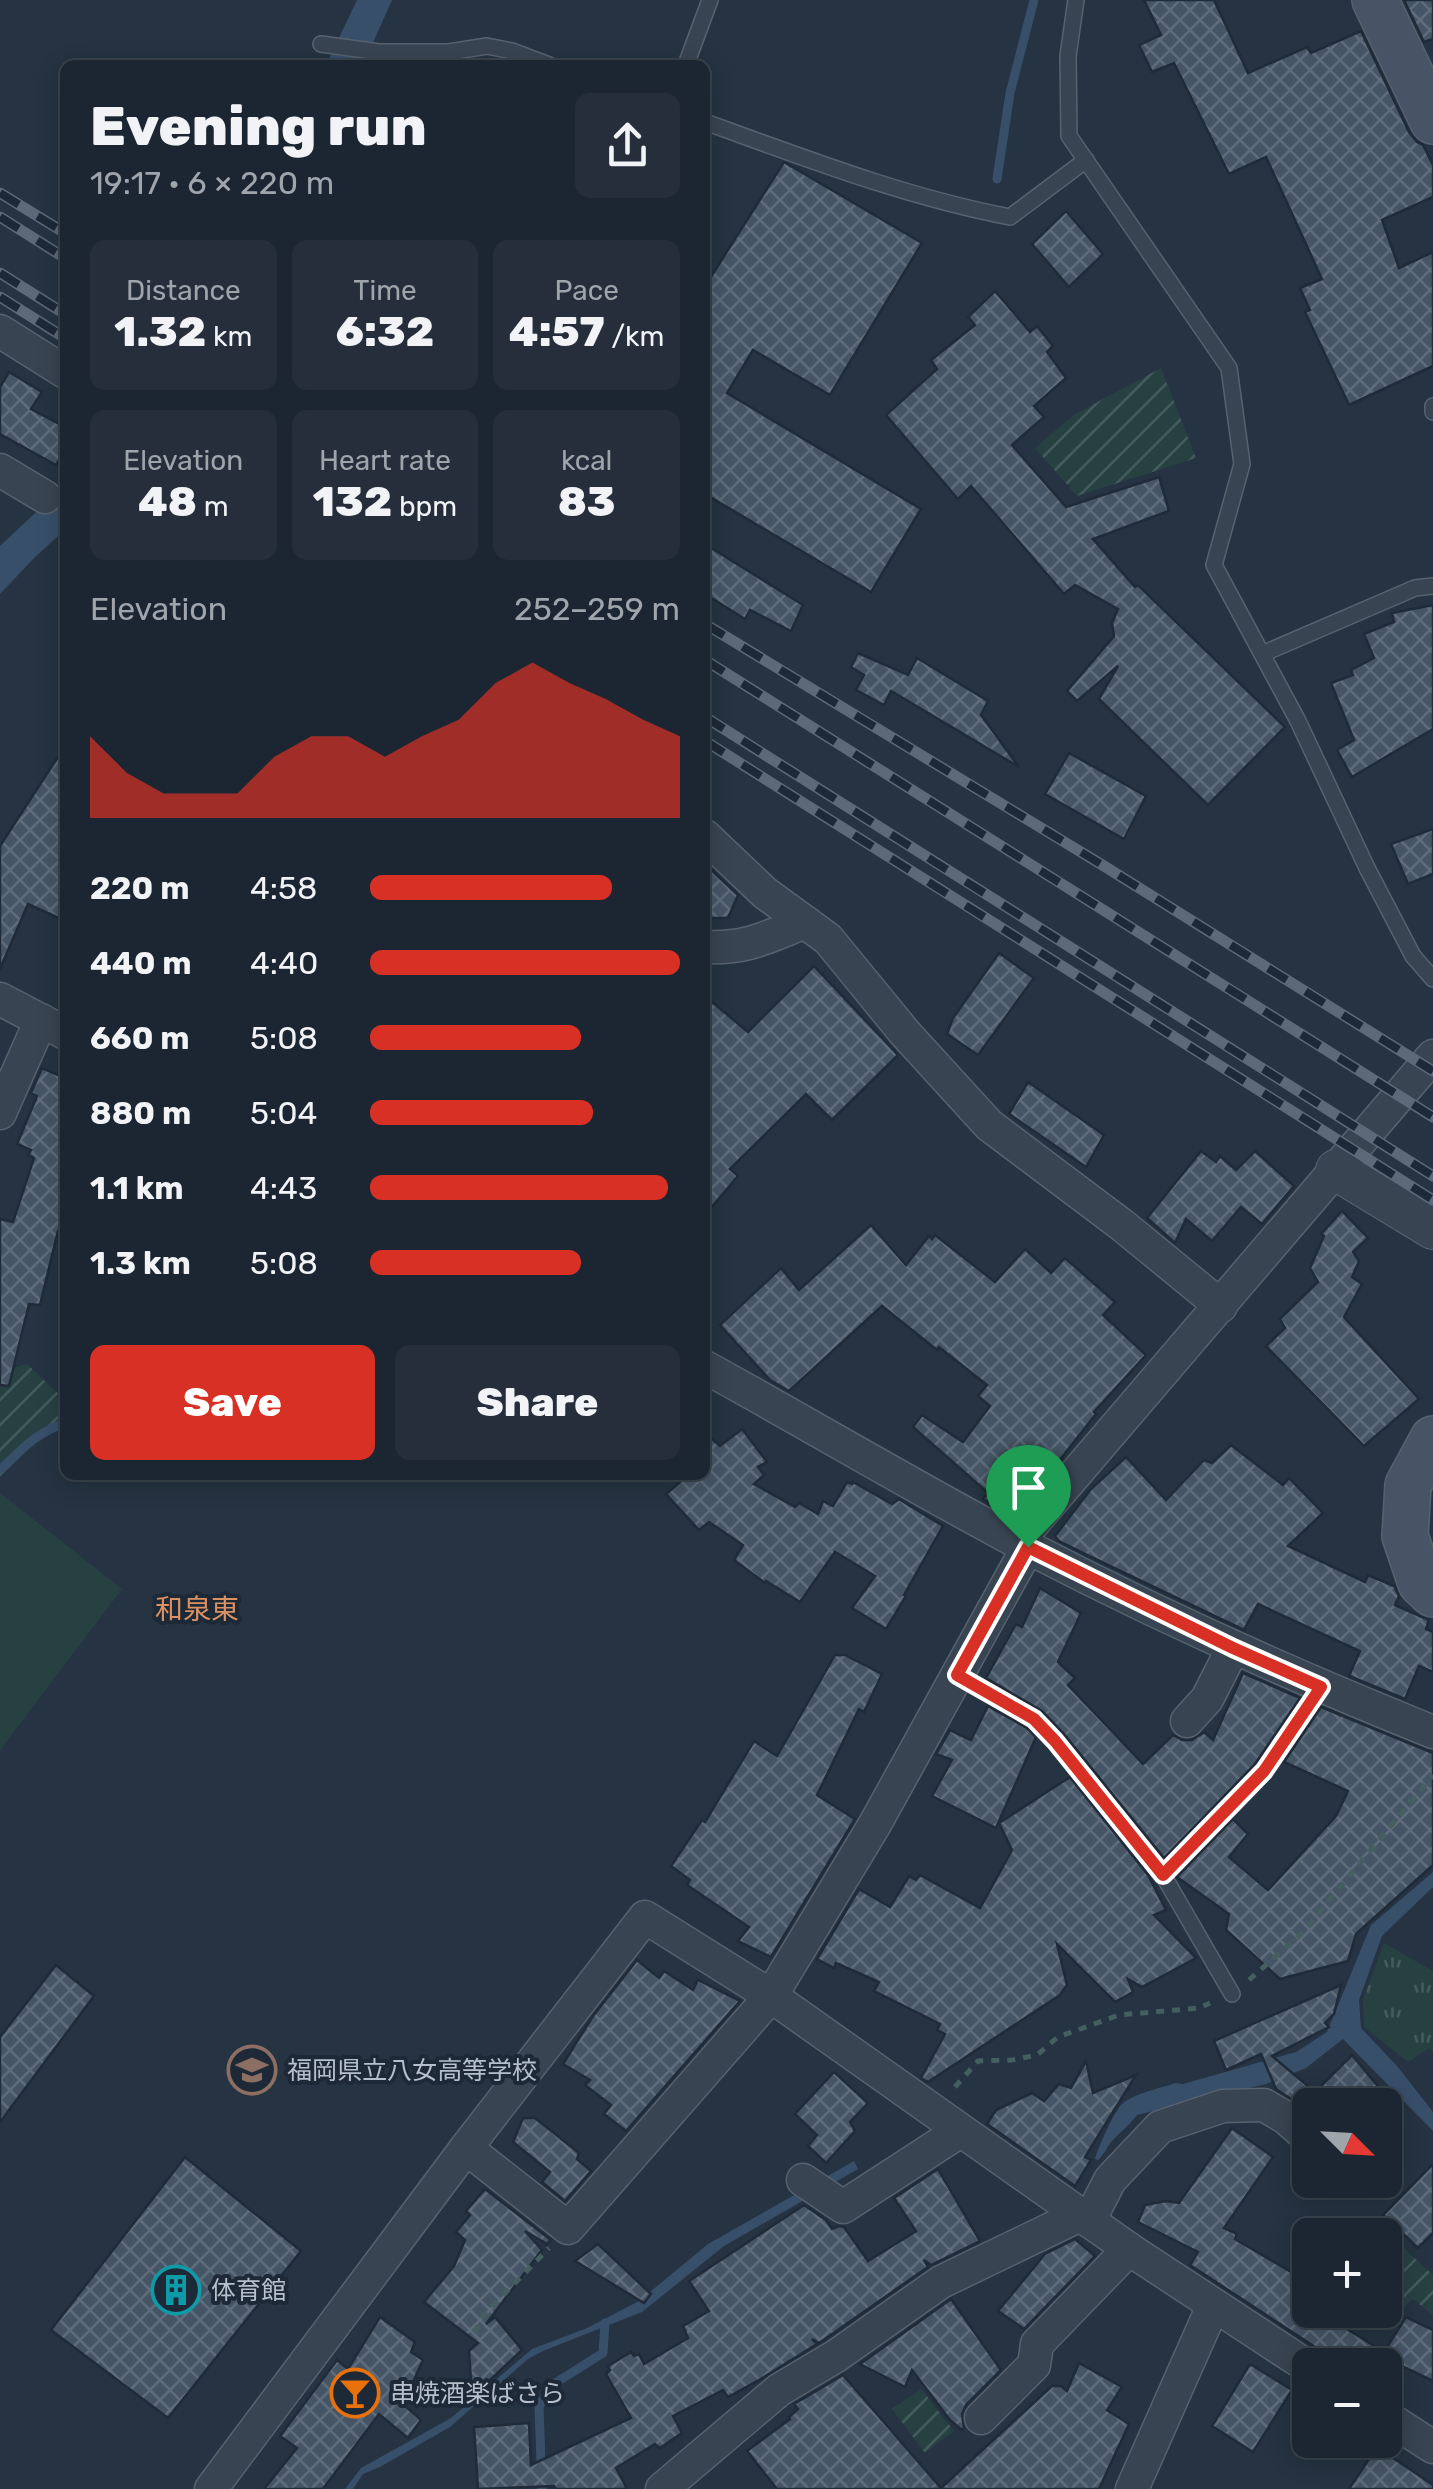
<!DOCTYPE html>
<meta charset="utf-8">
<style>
body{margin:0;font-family:Rubik,"Noto Sans JP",sans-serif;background:#252e3a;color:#f1f3f6;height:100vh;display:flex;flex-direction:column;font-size:38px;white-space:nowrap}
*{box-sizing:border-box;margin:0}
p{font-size:32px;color:#a0a5ac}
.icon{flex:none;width:55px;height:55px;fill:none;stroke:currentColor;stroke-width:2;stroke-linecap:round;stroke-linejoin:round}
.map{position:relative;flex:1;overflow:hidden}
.side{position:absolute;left:60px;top:60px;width:650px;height:1420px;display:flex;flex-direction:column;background:#1c2632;border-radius:15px;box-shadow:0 5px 25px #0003,0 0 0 2px #3a434d}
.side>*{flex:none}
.needle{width:65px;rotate:114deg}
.fabs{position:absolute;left:1292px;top:2088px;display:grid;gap:20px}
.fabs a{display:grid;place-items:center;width:110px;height:110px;border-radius:15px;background:#1c2632;box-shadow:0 5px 25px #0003,0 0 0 2px #3a434d;font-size:50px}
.pin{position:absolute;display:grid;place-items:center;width:85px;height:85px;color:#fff;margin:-102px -42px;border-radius:50% 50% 50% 0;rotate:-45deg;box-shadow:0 0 10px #0007}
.pin .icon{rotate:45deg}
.round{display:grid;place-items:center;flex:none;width:105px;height:105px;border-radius:15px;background:#252e3a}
.summary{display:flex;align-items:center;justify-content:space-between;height:170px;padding:0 30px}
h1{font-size:55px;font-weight:800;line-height:75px}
.metrics{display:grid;grid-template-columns:repeat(3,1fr);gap:15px;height:170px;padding:10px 30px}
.metrics div{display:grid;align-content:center;border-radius:15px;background:#252e3a;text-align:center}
.metrics b{font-size:42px;font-weight:800}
.metrics small{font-size:28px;font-weight:400}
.metrics p{font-size:28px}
.chart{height:280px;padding:20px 30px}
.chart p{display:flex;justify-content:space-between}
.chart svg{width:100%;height:180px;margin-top:10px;fill:#d93025;opacity:.7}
.primary-button{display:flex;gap:20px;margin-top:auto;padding:20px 30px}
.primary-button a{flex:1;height:115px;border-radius:15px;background:#d93025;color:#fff;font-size:40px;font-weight:800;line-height:115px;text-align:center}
.primary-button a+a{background:#252e3a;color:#f1f3f6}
ul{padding:0 30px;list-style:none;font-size:32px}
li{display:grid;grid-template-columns:160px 120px 1fr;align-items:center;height:75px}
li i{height:25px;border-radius:12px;background:#d93025}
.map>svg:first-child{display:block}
</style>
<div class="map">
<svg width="1433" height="2489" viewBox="0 0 1433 2489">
<defs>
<pattern id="grass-tufts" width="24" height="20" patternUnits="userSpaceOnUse" patternTransform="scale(2.5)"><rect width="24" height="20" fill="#274143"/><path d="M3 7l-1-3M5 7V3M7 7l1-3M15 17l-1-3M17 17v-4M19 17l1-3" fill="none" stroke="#445b5d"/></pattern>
<pattern id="garden-furrows" width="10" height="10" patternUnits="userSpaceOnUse" patternTransform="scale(2.5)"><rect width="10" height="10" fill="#274143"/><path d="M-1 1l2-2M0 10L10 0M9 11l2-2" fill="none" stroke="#445b5d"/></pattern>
<pattern id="building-cross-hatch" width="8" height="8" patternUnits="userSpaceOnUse" patternTransform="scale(2.5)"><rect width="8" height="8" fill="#465566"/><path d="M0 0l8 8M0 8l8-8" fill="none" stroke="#5e6c7b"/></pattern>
</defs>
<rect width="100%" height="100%" fill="#253342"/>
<path fill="url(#grass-tufts)" d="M1384 1943 1433 1971V2052L1429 2048 1408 2062 1364 2027 1363 2000Z"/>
<g fill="url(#garden-furrows)">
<path d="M1161 368 1196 458 1077 496 1035 448 1075 414Z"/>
<path d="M27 1364 65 1400V1413L0 1477V1372Z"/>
<path d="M1403 2247 1433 2275V2315L1413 2299 1394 2315 1383 2310H1385V2266Z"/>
<path d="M921 2389 954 2431 925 2453 892 2409Z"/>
</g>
<path fill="#274143" d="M0 1493 122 1589 0 1750Z"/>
<g fill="#384f6a">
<path d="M357 0H392L363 65H326Z"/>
<path d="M65 485V530L36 556 0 594V546Z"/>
<path d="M1433 1872V1887L1382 1936 1359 2000 1361 2028 1398 2067 1433 2112V2131L1343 2039 1306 2068 1266 2084 1137 2115C1128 2127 1122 2130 1113 2140 1107 2146 1105 2154 1098 2160L1095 2159C1098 2148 1114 2112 1121 2105 1134 2093 1158 2089 1176 2083L1183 2084 1296 2052 1327 2032 1371 1925Z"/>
<path d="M854 2161 858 2169 724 2246 642 2312 543 2351 528 2359 450 2427 380 2467 363 2474 353 2489H345L361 2468 451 2418 532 2349 587 2328 639 2301 708 2244Z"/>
</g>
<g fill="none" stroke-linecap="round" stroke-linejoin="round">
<g stroke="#384f6a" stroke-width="9">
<path d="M997 179 1010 93 1034 0"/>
<path d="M0 1470C22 1449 36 1433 65 1423"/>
<path d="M542 2489 539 2407 549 2387 603 2353 605 2323"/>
</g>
</g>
<g fill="url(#building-cross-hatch)" stroke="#202b39" stroke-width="2.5">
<path d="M1144 0H1214L1248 73 1307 47 1311 53 1361 31 1409 132 1417 142 1423 145 1433 165V197L1382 220 1399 268 1433 252V366L1349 405 1305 312 1310 310 1300 288 1322 279 1266 157 1229 174 1174 63 1152 72 1139 45 1161 35Z"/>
<path d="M1404 0H1433V39L1424 42Z"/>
<path d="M784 162 922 243 830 395 753 350 727 393 921 509 871 592 705 494V286Z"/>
<path d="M1066 211 1103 254 1069 287 1032 244Z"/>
<path d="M995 291 1030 332 1037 326 1053 346 1047 352 1066 378 1034 406 1044 417 1012 445 1066 507 1159 477 1169 511 1093 539 1135 587 1138 585 1285 727 1208 805 1099 699 1118 666 1077 701 1067 691 1114 636 1112 623 1118 609 1075 585 1064 594 971 486 958 499 886 415 937 369 931 360 975 325 968 317Z"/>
<path d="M9 372 42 392 31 409 65 427V449L56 465 0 434V387Z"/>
<path d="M705 544 803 605 791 631 750 610 745 619 705 594Z"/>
<path d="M1433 605V729L1352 777 1337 750 1354 740 1331 683 1353 675 1351 670 1374 658 1364 634 1394 622 1392 613Z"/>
<path d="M858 653 908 675 917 658 988 701 981 715 1019 767 891 691 884 705 856 690 864 675 851 667Z"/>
<path d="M65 746V921L28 904 0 969V846Z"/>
<path d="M1069 753 1146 796 1124 839 1045 794Z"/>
<path d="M1433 829V874L1408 884 1391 844Z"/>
<path d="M705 864 738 895 728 918H705Z"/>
<path d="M999 953 1034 978 978 1055 947 1034 953 1018Z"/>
<path d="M814 966 898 1055 832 1120 806 1094 730 1169 738 1176 705 1215V996L748 1032Z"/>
<path d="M42 1068 65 1078V1233L58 1231 40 1305 29 1304 9 1386 0 1385V1219L13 1222 34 1158 28 1155 31 1150 17 1144 37 1096 31 1093Z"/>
<path d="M1028 1082 1104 1135 1086 1167 1009 1114Z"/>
<path d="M1201 1151 1216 1162 1220 1156 1236 1170 1255 1151 1294 1186 1262 1224 1241 1207 1212 1241 1186 1219 1175 1243 1147 1218Z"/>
<path d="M1342 1211 1368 1238 1353 1252 1359 1261 1352 1277 1362 1284 1344 1317 1419 1399 1364 1446 1266 1346 1285 1328 1280 1319 1318 1282 1310 1268 1324 1236 1321 1234Z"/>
<path d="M871 1225 906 1265 929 1236 932 1239 935 1235 995 1282 1025 1249 1051 1273 1065 1258 1115 1302 1103 1315 1146 1355 1094 1412 1096 1414 1055 1466 1053 1463 1013 1516 983 1499 988 1493 913 1427 922 1415 963 1442 990 1406 978 1396 987 1385 939 1347 937 1350 882 1306 789 1391 770 1380 720 1325 781 1268 799 1290Z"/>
<path d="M742 1429 767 1462 758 1467 764 1475 754 1484 795 1507 799 1503 818 1514 823 1501 833 1506 847 1482 852 1484 853 1482 892 1504 899 1499 943 1526 904 1595 906 1596 886 1629 852 1608 875 1576 835 1552 800 1602 766 1581 765 1583 734 1560 743 1545 709 1522 699 1530 666 1494 688 1475H705V1433L720 1446Z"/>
<path d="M1231 1445 1283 1485 1289 1478 1323 1513 1288 1546 1365 1582 1368 1575 1394 1586 1399 1596 1395 1605 1429 1620 1426 1629 1433 1632V1672L1419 1666 1405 1699 1349 1676 1360 1651 1258 1604 1244 1630 1089 1556 1059 1541 1055 1536 1091 1489 1126 1457 1166 1500 1204 1460 1212 1463Z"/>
<path d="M1040 1588 1081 1613 1058 1662 1075 1678 1068 1685 1143 1764 1173 1735 1182 1740H1192L1204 1732 1213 1740 1243 1673 1300 1698 1255 1764 1164 1858 1064 1734 1042 1711 986 1678 1016 1624 1022 1627Z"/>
<path d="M835 1655H845L882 1674 864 1712 859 1709 817 1795 855 1819 771 1957 738 1941 749 1927 687 1885 690 1880 671 1866 702 1820 705 1822 754 1741 777 1756Z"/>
<path d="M988 1706 1027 1728 1036 1737 996 1828 932 1796 952 1760 936 1754 950 1730 971 1740Z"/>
<path d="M1321 1707 1433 1753V1865L1356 1934 1348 1961 1280 1979 1226 1930 1229 1914 1177 1877 1233 1819 1248 1834 1229 1857 1268 1890 1336 1816 1348 1791 1284 1762Z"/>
<path d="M1070 1777 1148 1875 1166 1910 1154 1915 1196 1958 1142 1987 1128 1979 1133 1992 1115 2002 1057 1944 1067 1985 1060 1995 928 2082 921 2078 945 2034 937 2030 940 2024 874 1991 879 1982 836 1963 834 1968 817 1959 859 1889 890 1907 909 1876 916 1880 920 1875 980 1908 1012 1850 999 1823Z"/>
<path d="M637 1960 659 1978 664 1971 693 1990 698 1980 740 2001 626 2131 604 2114 611 2105 585 2085 590 2080 563 2064 593 2016Z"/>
<path d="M56 1965 94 1996 0 2122V2037Z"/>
<path d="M1341 1985 1334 2014 1325 2023 1329 2027 1272 2056 1315 2092 1352 2055 1381 2090 1365 2105H1310V2112L1276 2089 1261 2054 1226 2070 1214 2041Z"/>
<path d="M1086 2061 1093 2093 1136 2075 1085 2157 1091 2160 1075 2186 987 2124 996 2110 1032 2093 1044 2101 1059 2084 1071 2088Z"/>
<path d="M834 2072 868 2103 850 2122 855 2131 826 2163 808 2146 817 2135 795 2114Z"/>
<path d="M523 2118H535L579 2153 577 2159 591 2171 565 2201 542 2182 550 2172 513 2142Z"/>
<path d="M1232 2128 1273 2157 1224 2228 1237 2234 1235 2239 1310 2283V2310H1346L1339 2324 1384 2352 1406 2317 1433 2330V2381L1400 2365H1335L1321 2351 1190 2265 1198 2252 1138 2222 1145 2205 1166 2201 1179 2203Z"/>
<path d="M185 2157 301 2251 168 2418 51 2330Z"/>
<path d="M1433 2164V2233L1418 2248 1383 2215Z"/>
<path d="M938 2169 980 2241 931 2265 924 2260 928 2267 825 2339 819 2343 812 2339 817 2344 759 2380 728 2397 723 2390 673 2416 682 2433 660 2448 655 2444 616 2468 627 2489H556L554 2486 478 2489 474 2427 529 2423 531 2465 631 2418 606 2374 610 2370 608 2366 631 2352 634 2356 639 2354 644 2364 688 2338 683 2326 709 2311 689 2281 804 2205 826 2220 832 2229 839 2226 844 2227 868 2261 916 2231 894 2198Z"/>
<path d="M485 2189 551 2240 547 2244 525 2231 542 2250 486 2324 495 2317 522 2350 472 2397 469 2351 478 2343 424 2302 454 2266 465 2240 456 2232 470 2215 466 2211Z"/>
<path d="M1075 2239 1095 2256 1024 2329 998 2311 1045 2254Z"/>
<path d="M598 2244 651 2294 644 2303 575 2261Z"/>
<path d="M951 2299 1001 2370 966 2405 962 2414 964 2428 962 2430 950 2420 912 2370 905 2387 860 2364Z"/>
<path d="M380 2317 415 2342 411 2352 423 2360 403 2404 421 2420 408 2438 379 2414 323 2489H264L297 2448 280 2436 337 2360 348 2369Z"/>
<path d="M1079 2363 1122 2387 1107 2410 1129 2424 1099 2489H777L747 2451 790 2419 789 2417 798 2409 794 2404 843 2375 941 2488 1052 2386H1061L1067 2391Z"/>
<path d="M1250 2364 1292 2390 1253 2452 1212 2426Z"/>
<path d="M1377 2447 1433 2485V2489H1349Z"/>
</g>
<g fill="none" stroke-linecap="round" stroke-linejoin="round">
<g stroke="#57626f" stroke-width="18">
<g id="service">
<path d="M1076 0 1068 56 1069 136 1229 368 1242 464 1214 565 1298 721 1367 868 1413 956 1433 979"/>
<path d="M321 44 379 52H449L487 46 512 51 549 65"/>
<path d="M687 62 710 0"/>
<path d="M705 122C805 158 905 197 1010 217L1086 160"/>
<path d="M1433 406V412"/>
<path d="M1262 654 1415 588 1433 586"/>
<path d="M957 1675 1034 1719 1055 1741 1163 1875 1232 1994"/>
<path d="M1163 1875 1264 1771 1321 1687"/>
</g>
</g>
<g stroke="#57626f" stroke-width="35">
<g id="minor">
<path d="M0 331 65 372"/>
<path d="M0 470 45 497"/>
<path d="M705 836 765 893 828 939 905 1033 989 1125 1122 1225 1221 1306"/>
<path d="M705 947C747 949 767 937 805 922"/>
<path d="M0 999 65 1033"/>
<path d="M0 1113 41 1020"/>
<path d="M705 1367C814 1427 921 1491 1031 1549 1162 1617 1296 1677 1433 1732"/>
<path d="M1018 1541 1433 1056"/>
<path d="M1187 1721 1207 1699 1233 1648"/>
<path d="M466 2148 568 2228 771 1996 875 1824 1028 1547"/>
<path d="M803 2180 843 2207 960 2131"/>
<path d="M1089 2221 1110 2180 1160 2127 1223 2106 1264 2105 1286 2118 1310 2139"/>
<path d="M1385 2416 1433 2447"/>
<path d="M981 2418 1034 2365 1037 2344 1129 2249"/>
<path d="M211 2489 466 2148 645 1917 771 1996 1129 2249 1310 2368"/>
<path d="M662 2489 779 2390 836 2356 941 2282 1080 2215"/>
<path d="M1132 2489 1213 2306"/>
</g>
</g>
<g stroke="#57626f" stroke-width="42">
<path id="tertiary" d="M1336 1170 1433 1229"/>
</g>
<g stroke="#57626f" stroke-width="48">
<g id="secondary">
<path d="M1375 0 1433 121"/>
<path d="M1433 1439 1408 1485 1405 1536 1421 1583 1433 1594"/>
</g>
</g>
<g stroke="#455e60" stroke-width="5" stroke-dasharray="8 8" stroke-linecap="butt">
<path d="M1249 1980 1302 1933 1433 1775"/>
<path d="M955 2087 978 2061 1012 2060 1037 2055 1058 2037 1119 2015 1199 2008 1210 2003"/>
<path d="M475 2333 481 2318 549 2248"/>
</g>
<use href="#service" stroke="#394452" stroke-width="15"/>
<use href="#minor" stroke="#394452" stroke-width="32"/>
<use href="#tertiary" stroke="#394452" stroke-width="40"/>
<use href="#secondary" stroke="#475465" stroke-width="45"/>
<g stroke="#5b6979" stroke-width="11">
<g id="rail">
<path d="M0 193 65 233"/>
<path d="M0 217 65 258"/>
<path d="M0 273 65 314"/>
<path d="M0 297 65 338"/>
<path d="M705 624 1104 866 1433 1071"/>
<path d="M705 660 1433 1117"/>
<path d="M705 717 1433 1176"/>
<path d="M705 741 1433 1200"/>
</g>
</g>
<use href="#rail" stroke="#1e2937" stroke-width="8" stroke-dasharray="22" stroke-linecap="butt"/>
</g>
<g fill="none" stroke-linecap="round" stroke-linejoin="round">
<g stroke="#fff" stroke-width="20">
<path id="route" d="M1028 1547 1233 1648 1321 1687 1264 1771 1163 1875 1055 1741 1034 1719 957 1675Z"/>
</g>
<use href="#route" stroke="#d93025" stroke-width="12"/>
</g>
<defs>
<g id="school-ring" transform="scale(2.5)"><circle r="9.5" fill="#1e2937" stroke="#8d6e63" stroke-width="1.5"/><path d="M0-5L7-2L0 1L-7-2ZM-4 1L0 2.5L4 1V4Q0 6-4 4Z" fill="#8d6e63"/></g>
<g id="building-ring" transform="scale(2.5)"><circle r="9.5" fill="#1e2937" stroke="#0f9aa8" stroke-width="1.5"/><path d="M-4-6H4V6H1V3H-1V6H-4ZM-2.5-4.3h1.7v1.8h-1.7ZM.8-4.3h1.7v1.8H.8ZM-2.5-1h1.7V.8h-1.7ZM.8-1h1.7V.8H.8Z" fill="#0f9aa8"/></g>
<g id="bar-ring" transform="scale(2.5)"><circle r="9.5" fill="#1e2937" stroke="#e8710a" stroke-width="1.5"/><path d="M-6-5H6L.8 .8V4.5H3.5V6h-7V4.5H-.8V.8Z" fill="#e8710a"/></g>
</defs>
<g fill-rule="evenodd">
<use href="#school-ring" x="252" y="2070"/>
<use href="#building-ring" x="176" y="2290"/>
<use href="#bar-ring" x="355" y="2393"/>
</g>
<g text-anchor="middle" stroke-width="8" stroke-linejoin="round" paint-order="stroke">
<g font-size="25" fill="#b6bfcc" stroke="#1e2937" text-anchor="start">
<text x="287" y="2079">福岡県立八女高等学校</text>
<text x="211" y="2299">体育館</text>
<text x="390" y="2402">串焼酒楽ばさら</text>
</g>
<g font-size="28" fill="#db9162" stroke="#1e2937">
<text x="197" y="1619">和泉東</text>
</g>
</g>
</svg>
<div class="fabs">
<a><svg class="needle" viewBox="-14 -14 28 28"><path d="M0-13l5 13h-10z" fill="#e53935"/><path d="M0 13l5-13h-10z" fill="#a0a5ac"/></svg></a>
<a>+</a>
<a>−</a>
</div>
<div class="pin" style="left:1028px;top:1547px;background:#1e9e55"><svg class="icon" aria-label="arrive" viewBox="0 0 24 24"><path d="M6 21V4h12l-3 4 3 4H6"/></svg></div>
<section class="side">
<div class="summary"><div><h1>Evening run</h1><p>19:17 · 6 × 220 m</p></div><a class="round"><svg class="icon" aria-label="share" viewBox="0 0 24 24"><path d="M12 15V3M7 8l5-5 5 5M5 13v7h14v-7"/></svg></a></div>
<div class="metrics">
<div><p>Distance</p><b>1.32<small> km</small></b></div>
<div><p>Time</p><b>6:32</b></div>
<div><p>Pace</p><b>4:57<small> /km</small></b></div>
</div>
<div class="metrics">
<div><p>Elevation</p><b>48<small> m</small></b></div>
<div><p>Heart rate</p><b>132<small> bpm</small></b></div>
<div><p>kcal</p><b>83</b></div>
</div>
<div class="chart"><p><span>Elevation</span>252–259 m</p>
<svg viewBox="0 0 160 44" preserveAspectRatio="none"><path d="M0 44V24L10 33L20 38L30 38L40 38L50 29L60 24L70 24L80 29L90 24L100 20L110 11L120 6L130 11L140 15L150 20L160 24V44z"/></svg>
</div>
<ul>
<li><b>220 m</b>4:58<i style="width:78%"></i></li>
<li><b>440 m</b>4:40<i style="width:100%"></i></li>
<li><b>660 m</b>5:08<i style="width:68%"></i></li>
<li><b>880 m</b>5:04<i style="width:72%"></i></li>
<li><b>1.1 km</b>4:43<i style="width:96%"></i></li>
<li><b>1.3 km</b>5:08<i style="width:68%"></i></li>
</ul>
<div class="primary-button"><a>Save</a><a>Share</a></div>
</section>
</div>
